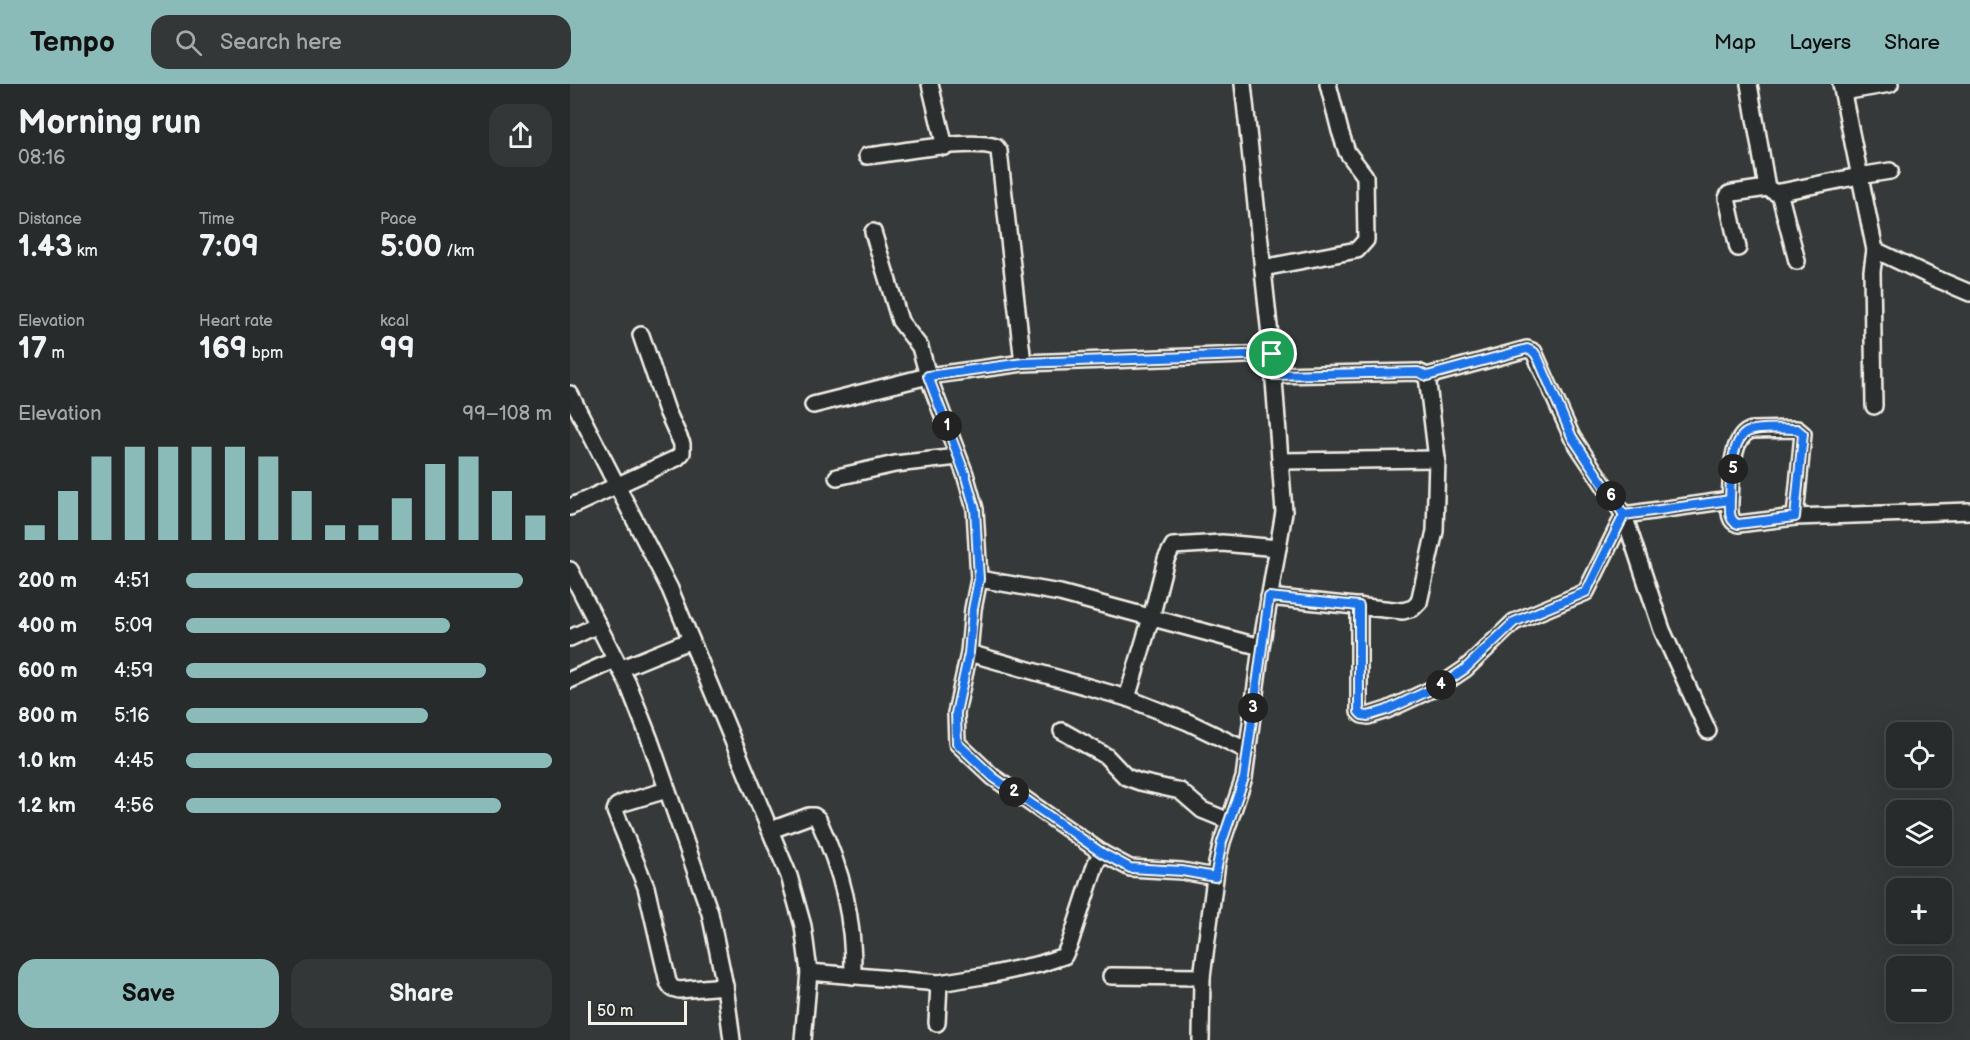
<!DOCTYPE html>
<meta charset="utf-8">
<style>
body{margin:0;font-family:"Balsamiq Sans",sans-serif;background:#343737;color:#f1f3f6;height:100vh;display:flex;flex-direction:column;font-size:22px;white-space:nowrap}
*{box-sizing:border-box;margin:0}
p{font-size:20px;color:#a5a7a9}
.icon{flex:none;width:33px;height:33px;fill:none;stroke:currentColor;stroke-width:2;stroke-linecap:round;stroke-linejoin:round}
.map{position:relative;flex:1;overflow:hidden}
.details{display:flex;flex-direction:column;background:#282b2b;width:570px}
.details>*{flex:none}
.fabs{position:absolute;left:1316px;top:638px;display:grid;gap:12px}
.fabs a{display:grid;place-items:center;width:66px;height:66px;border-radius:12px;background:#282b2b;box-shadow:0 6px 24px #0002,0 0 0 2px #444747;font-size:30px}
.scale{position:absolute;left:18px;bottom:15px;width:99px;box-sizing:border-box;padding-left:6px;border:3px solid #f4f1e8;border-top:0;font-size:16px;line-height:21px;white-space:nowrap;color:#f4f1e8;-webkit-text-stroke:4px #2a2d2e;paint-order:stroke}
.pin{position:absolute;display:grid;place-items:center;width:51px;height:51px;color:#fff;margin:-26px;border:3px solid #fff;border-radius:50%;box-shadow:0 2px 6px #0007}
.km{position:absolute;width:30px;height:30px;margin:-15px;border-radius:50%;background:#222;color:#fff;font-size:16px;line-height:30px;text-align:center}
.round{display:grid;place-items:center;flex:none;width:63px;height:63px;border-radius:18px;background:#343737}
.overview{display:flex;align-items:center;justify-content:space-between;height:102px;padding:0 18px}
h1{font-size:33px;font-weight:800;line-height:45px}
.stats{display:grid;grid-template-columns:repeat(3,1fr);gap:9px;height:102px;padding:6px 18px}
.stats div{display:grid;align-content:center}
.stats b{font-size:30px;font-weight:800}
.stats small{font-size:16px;font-weight:400}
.stats p{font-size:16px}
.chart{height:168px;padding:12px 18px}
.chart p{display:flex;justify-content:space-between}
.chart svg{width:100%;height:108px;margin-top:6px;stroke:#8bbbb9;stroke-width:6}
.primary-button{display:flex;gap:12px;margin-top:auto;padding:12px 18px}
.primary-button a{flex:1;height:69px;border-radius:18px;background:#8bbbb9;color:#111;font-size:24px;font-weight:800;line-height:69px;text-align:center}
.primary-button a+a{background:#343737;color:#f1f3f6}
ul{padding:0 18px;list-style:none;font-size:20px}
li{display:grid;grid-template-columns:96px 72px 1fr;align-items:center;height:45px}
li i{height:15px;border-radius:8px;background:#8bbbb9}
header{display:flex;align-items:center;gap:36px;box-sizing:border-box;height:84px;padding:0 30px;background:#8bbbb9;color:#111}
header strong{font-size:28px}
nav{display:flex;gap:33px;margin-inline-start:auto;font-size:21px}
.search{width:420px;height:54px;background:#343737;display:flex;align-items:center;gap:15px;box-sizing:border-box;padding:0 21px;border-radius:18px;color:#a5a7a9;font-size:22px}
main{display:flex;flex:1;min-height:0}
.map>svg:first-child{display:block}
</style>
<header>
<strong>Tempo</strong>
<div class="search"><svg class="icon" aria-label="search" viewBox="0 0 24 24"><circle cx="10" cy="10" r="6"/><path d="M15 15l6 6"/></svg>Search here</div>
<nav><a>Map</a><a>Layers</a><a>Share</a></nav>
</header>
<main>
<section class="details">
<div class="overview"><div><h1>Morning run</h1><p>08:16</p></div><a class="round"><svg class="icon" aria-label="share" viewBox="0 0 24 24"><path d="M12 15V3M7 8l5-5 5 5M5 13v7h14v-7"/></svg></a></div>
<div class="stats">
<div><p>Distance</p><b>1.43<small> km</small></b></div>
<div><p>Time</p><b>7:09</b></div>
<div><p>Pace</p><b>5:00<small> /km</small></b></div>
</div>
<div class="stats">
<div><p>Elevation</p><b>17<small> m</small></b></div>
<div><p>Heart rate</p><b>169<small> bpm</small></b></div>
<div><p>kcal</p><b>99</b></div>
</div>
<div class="chart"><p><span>Elevation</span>99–108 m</p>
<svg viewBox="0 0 160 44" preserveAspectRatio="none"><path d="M5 44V38M15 44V24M25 44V10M35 44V6M45 44V6M55 44V6M65 44V6M75 44V10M85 44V24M95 44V38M105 44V38M115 44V27M125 44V13M135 44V10M145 44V24M155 44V34"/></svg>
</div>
<ul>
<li><b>200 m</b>4:51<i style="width:92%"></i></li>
<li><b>400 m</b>5:09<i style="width:72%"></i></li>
<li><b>600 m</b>4:59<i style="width:82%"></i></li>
<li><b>800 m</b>5:16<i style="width:66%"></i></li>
<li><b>1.0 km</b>4:45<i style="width:100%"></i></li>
<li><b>1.2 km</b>4:56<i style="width:86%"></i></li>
</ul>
<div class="primary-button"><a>Save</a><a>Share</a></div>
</section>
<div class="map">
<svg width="1400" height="956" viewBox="0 0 1400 956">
<rect width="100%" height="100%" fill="#363939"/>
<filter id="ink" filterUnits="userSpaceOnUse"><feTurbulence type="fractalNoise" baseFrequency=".0167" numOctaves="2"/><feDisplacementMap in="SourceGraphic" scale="12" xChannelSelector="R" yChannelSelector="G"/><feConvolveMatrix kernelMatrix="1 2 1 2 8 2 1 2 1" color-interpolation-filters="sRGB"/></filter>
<g filter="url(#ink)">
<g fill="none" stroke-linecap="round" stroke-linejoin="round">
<g stroke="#f4f1e8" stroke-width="20">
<g id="minor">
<path d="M360 0 375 63"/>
<path d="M1179 0 1197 104 1206 109 1289 92 1320 87"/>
<path d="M1271 0 1305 166 1360 192 1400 209"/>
<path d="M1273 8 1320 0"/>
<path d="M297 72C328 69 399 54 426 63L429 67 453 279 702 270"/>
<path d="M1209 108 1227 177"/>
<path d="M303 148 330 237 350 263 358 292 453 279"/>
<path d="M1168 164 1157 114 1159 110 1163 109 1197 104"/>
<path d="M693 184 787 166 796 156 795 92 777 68 770 47 758 0"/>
<path d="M704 291 848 288 857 292 957 265 964 268 1002 353 1054 431 1160 416C1162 397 1159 352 1182 346L1227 345 1233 350 1225 433 1168 440C1158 437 1160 425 1160 416"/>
<path d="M0 310 100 505 219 792 233 842 239 888 233 956"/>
<path d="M243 321 358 292 395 390 405 425 409 495"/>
<path d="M1304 322 1302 187 1305 166"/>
<path d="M710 377 867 375"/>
<path d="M267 393 325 380 388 373"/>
<path d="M0 423 107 374 112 369V360L97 327 71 251"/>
<path d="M1054 431 1092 546 1138 647"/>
<path d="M1225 433 1400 427"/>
<path d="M0 486 58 600 80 656 140 829 155 902 162 956"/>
<path d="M699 513 833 527 843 524 849 518 865 447 867 375 857 292"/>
<path d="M789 522V628L792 631 798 632 817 626 873 600 895 585 944 538 1016 508 1054 431"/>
<path d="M0 554 28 541"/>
<path d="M399 569 557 614 618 638 678 667"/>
<path d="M50 585 121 556"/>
<path d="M0 596 45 576"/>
<path d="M557 614 581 534 596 475 603 462 652 459 708 464"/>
<path d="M492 647 536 672 556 693 570 698 610 707 632 726 659 737"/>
<path d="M97 706 53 719 47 722 45 727 76 803 98 898 102 904 109 906 155 902"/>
<path d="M201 746 239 732H244L248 735C272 787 284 834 283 892"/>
<path d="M645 793 612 787 560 784 532 769 423 693 387 659 386 629 399 569 403 525 409 495 490 509 691 563"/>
<path d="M239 888 369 899 419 891 470 880 494 872 500 859 526 779 532 769"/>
<path d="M541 892 632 893"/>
<path d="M367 939 369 899"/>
<path d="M631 956 632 893 647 779 652 758 674 694 691 563 714 428 702 270 673 0"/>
</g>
</g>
<use href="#minor" stroke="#2a2d2e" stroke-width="15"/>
</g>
</g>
<g fill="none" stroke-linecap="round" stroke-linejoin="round" filter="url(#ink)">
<g stroke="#fff" stroke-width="12">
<path id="route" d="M702 270 453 279 358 292 395 390 405 425 409 495 403 525 399 569 386 629 387 659 423 693 532 769 560 784 612 787 645 793 652 758 674 694 699 513 789 522V628L792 631 798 632 817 626 873 600 895 585 944 538 1016 508 1054 431 1160 416C1161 399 1159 353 1180 347 1192 343 1214 345 1227 345L1233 350 1225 433 1168 440C1158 437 1160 425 1160 416L1054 431 1002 353 968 274 964 268 957 265 857 292 848 288 704 291 702 270"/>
</g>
<use href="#route" stroke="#1a73e8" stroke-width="8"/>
</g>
</svg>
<div class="fabs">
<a><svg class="icon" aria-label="locate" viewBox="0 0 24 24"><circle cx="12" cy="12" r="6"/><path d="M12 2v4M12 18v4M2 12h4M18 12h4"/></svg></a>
<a><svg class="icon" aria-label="layers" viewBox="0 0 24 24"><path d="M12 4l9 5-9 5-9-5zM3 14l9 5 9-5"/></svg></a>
<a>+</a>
<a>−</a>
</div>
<div class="scale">50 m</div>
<div class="pin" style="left:702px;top:270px;background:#1e9e55"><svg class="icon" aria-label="arrive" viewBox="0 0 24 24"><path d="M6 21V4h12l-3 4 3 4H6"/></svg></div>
<b class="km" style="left:377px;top:342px">1</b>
<b class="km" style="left:444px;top:708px">2</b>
<b class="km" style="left:683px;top:624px">3</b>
<b class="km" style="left:871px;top:601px">4</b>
<b class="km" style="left:1163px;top:385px">5</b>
<b class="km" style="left:1041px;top:412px">6</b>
</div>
</main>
